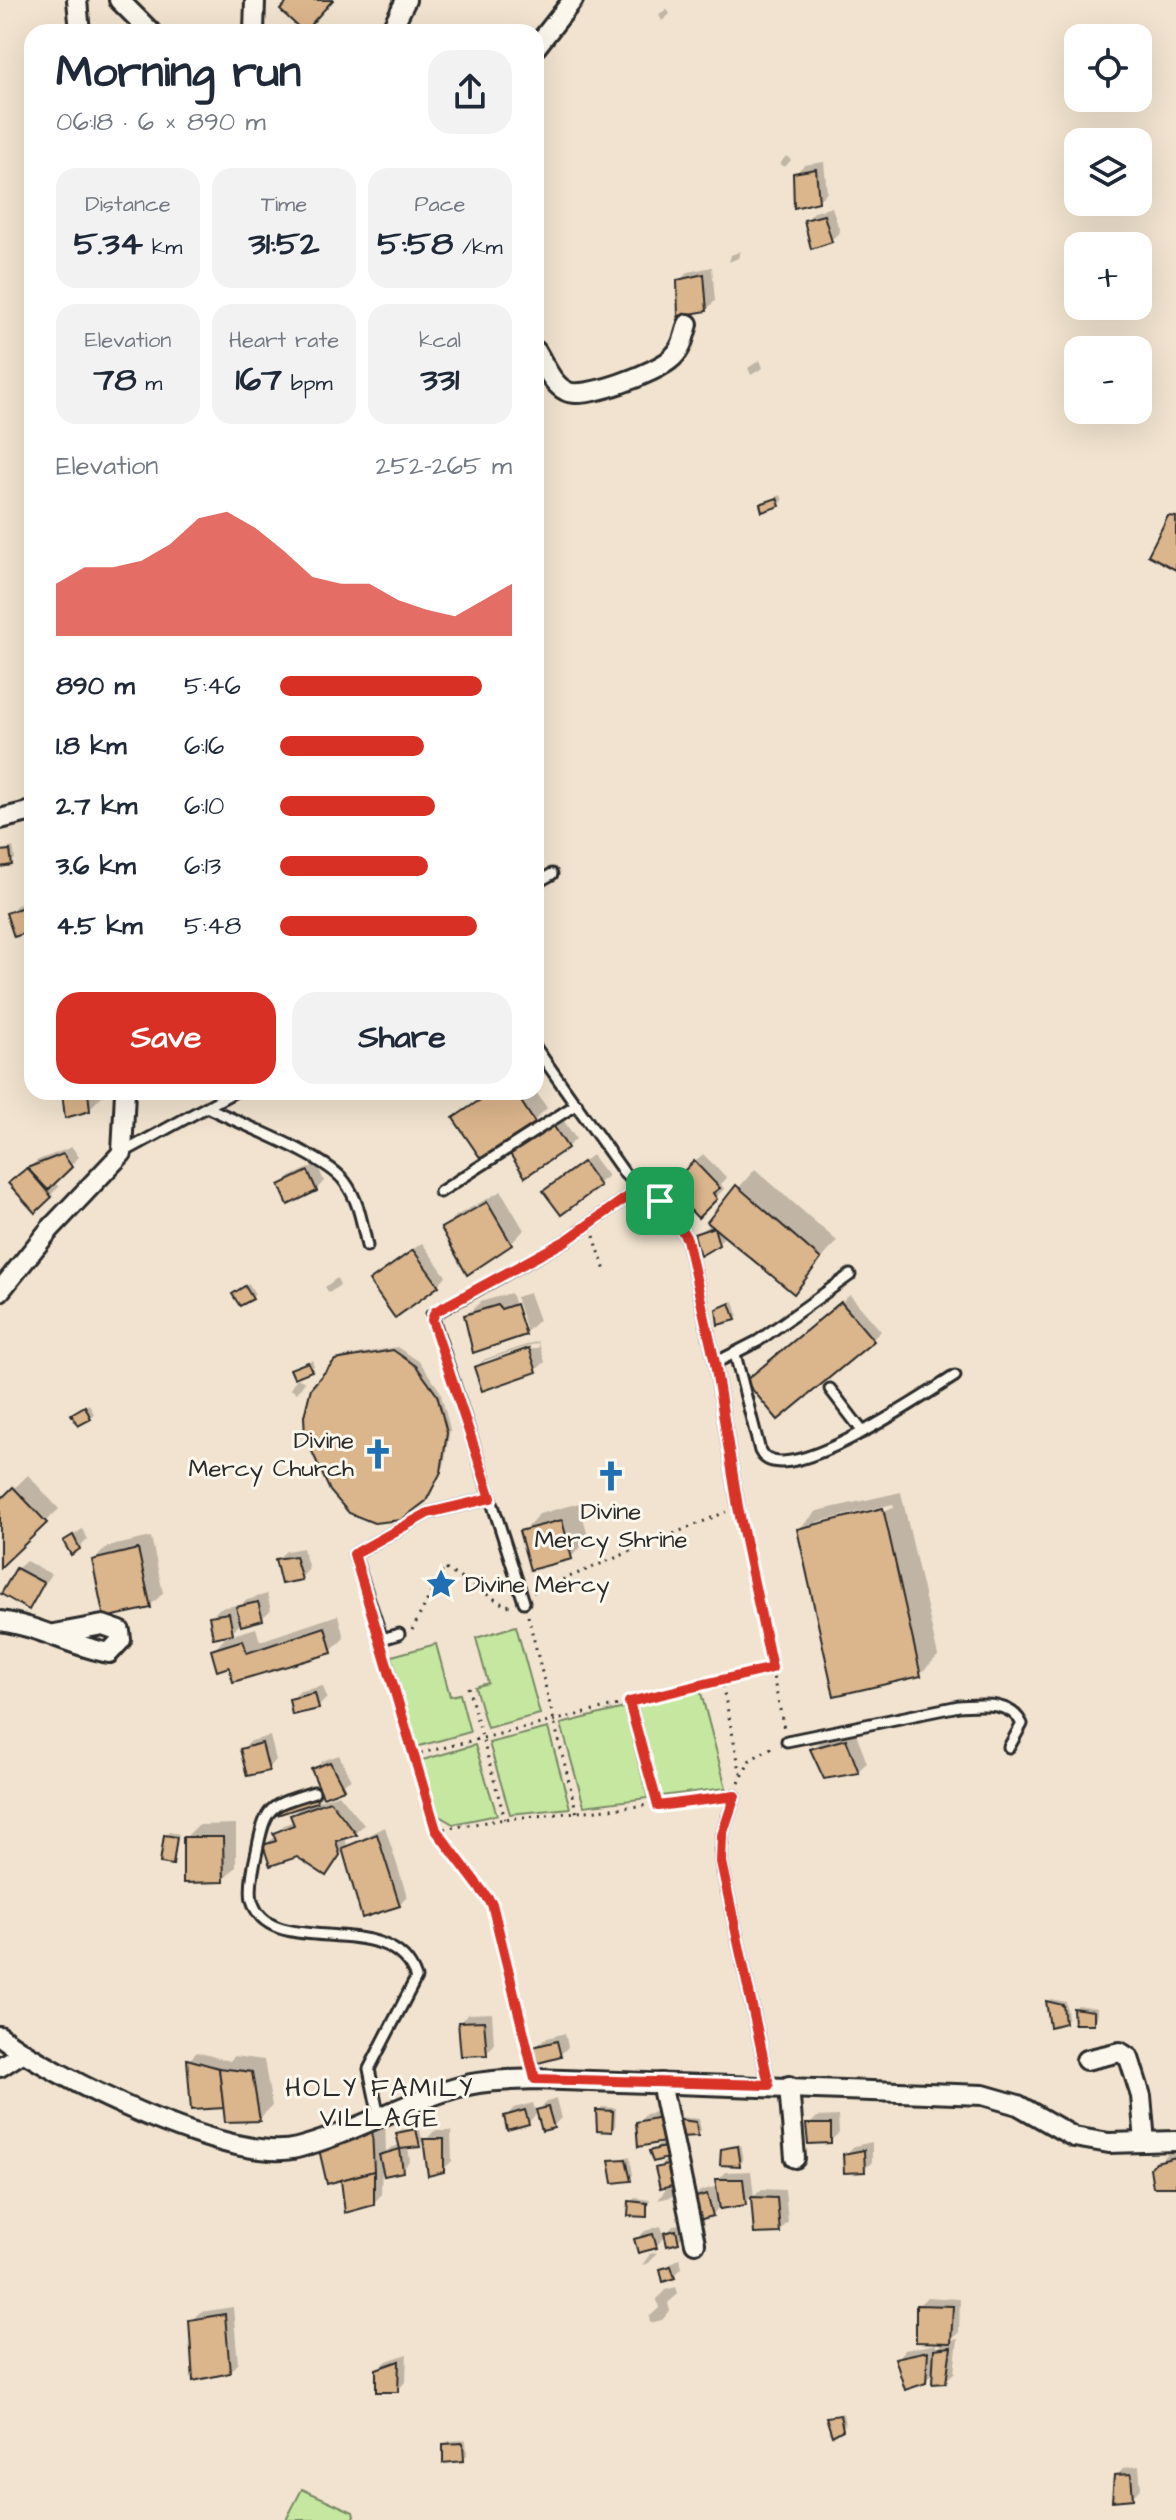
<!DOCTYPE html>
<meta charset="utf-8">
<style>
body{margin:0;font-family:"Architects Daughter",sans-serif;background:#f2f2f3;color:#1f2937;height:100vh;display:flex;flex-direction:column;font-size:30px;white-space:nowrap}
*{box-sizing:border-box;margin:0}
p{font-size:26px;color:#747a83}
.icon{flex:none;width:44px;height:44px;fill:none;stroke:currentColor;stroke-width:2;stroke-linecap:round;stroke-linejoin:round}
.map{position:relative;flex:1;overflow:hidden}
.panel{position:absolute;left:24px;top:24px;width:520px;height:1076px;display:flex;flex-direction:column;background:#fff;border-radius:24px;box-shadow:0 8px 32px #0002}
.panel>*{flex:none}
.controls{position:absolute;left:1064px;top:24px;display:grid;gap:16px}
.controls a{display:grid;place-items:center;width:88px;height:88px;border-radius:16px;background:#fff;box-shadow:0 8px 32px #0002;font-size:40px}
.pin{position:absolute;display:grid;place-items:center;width:68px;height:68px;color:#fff;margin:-34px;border-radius:16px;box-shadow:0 4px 12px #0006}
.round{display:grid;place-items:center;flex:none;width:84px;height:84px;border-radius:24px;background:#f2f2f3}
.headline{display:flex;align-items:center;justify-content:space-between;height:136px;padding:0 32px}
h1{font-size:44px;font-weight:700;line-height:60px}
.metrics{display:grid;grid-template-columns:repeat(3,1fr);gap:12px;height:136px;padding:8px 32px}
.metrics div{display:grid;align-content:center;border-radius:20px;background:#f2f2f3;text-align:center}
.metrics b{font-size:34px;font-weight:700}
.metrics small{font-size:22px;font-weight:400}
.metrics p{font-size:22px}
.chart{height:224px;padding:16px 32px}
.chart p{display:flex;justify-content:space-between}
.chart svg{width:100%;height:144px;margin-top:8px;fill:#d93025;opacity:.7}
.action{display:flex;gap:16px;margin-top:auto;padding:16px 32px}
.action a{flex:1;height:92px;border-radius:24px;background:#d93025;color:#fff;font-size:32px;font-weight:700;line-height:92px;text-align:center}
.action a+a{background:#f2f2f3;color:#1f2937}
ul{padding:0 32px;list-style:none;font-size:26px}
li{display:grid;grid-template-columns:128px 96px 1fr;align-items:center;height:60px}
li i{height:20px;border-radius:10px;background:#d93025}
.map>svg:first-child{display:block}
</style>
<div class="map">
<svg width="1176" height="2520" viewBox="0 0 1176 2520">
<rect width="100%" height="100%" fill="#f1e3cf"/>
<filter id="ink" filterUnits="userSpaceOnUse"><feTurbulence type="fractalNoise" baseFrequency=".0125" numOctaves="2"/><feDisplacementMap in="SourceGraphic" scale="16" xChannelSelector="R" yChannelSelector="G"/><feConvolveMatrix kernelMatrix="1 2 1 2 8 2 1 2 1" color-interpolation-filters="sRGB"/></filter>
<g filter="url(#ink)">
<g fill="#c5e7a0" stroke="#788966" stroke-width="2">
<path d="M516 1626 540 1714 487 1728 475 1687 488 1683 476 1638Z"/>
<path d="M436 1644 450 1696 460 1694 470 1732 416 1747 392 1656Z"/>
<path d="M700 1689 726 1788 661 1796 637 1705Z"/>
<path d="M624 1708 648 1798 584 1806 561 1724Z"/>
<path d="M548 1728 570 1808 510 1814 489 1743Z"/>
<path d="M475 1745 497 1815 453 1824 434 1813 419 1761Z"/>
<path d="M302 2489 353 2512 355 2520H286Z"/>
</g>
<g fill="#0003" fill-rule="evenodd">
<path d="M667 9 670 14 662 21 659 15Z"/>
<path d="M786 156 791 160 785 167 780 164Z"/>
<path d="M824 162 827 192 818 201 795 174 804 165Z"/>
<path d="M832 207 840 232 831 240 806 221 814 212Z"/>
<path d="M741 251 738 258 729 262 731 255Z"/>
<path d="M712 267 715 301 706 310 679 281 688 272Z"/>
<path d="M760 360 763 368 751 375 748 368Z"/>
<path d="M781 495 783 501 779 505 762 504Z"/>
<path d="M536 517 541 531 536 535Z"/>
<path d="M13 847 15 859 0 865V851Z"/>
<path d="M32 900V929L8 914 17 905Z"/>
<path d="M65 1092H102V1096L89 1109Z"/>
<path d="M488 1092H536L547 1108 534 1121 482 1156 456 1118Z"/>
<path d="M562 1118 576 1139 567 1147 513 1154Z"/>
<path d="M72 1147 79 1157 54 1182 59 1187 35 1210 19 1175 38 1160Z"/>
<path d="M703 1154 727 1178 721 1184 724 1189 698 1215 671 1187Z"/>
<path d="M592 1155 608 1176 561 1212 546 1191Z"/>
<path d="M317 1164 324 1181 316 1190 281 1185 290 1177Z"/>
<path d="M755 1169 837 1241 794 1292 726 1235 717 1244 696 1234 713 1223 710 1221Z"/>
<path d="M501 1191 524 1230 511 1244 443 1229 456 1216Z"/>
<path d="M422 1243 446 1276 438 1285 380 1273Z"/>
<path d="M337 1278 340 1285 329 1293 325 1287Z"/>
<path d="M249 1284 255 1294 252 1297 239 1290Z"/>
<path d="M511 1293 522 1328H526L516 1297 529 1293 539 1320 525 1333 466 1316 480 1302Z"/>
<path d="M850 1295 881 1331 872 1340 756 1373Z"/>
<path d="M734 1301 738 1315 735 1318 722 1306Z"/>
<path d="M538 1341 545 1362 536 1370 476 1367 485 1359ZM538 1343 539 1347 484 1366V1361Z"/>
<path d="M397 1347 420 1362 440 1391 450 1429 444 1466 429 1495 313 1389 341 1357Z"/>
<path d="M312 1360 314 1366 310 1369H292Z"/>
<path d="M297 1378 305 1382 297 1393 290 1389Z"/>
<path d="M89 1404 94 1414 90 1417 74 1414Z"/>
<path d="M28 1475 59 1509 0 1566V1502Z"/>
<path d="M901 1492 938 1656 920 1674 799 1529 817 1511ZM893 1504 894 1508 817 1526V1522Z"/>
<path d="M579 1503 589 1539 571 1557 522 1532 539 1514Z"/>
<path d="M82 1529 88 1539 79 1548 65 1542Z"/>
<path d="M151 1537 163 1593 150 1606 94 1560 107 1547Z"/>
<path d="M303 1548 309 1569 301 1578 277 1559 286 1551Z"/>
<path d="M26 1561 51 1574 29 1607 17 1569Z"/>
<path d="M267 1594 271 1610 262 1618 240 1624 232 1632 211 1617 220 1608 237 1605 238 1608 247 1600Z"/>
<path d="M338 1615 344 1638 331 1651 230 1664 213 1651 226 1637 256 1628 260 1641Z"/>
<path d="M323 1686 327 1698 318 1707 291 1700 300 1691Z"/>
<path d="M855 1731 867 1763 858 1771 813 1749 821 1741Z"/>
<path d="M270 1736 276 1760 268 1769 243 1749 251 1741Z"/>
<path d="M339 1755 351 1779 314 1802 339 1794 364 1825 355 1833 345 1836 347 1846 385 1827 407 1896 399 1905 345 1849 325 1873 298 1855 265 1846 284 1825 294 1821 292 1815 303 1805 285 1798 321 1786 314 1770 322 1761Z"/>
<path d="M236 1824V1867L223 1880 185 1838 198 1825Z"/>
<path d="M169 1832 179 1834 172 1863 166 1836Z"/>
<path d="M1051 1999 1066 2002 1068 2017 1064 2021 1048 2002Z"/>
<path d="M1078 2005 1097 2008V2018L1094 2022 1075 2008Z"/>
<path d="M492 2013 494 2045 486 2053 460 2022 468 2014Z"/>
<path d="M565 2033 568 2047 560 2055 536 2047 544 2039Z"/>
<path d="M197 2052 230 2061 234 2056 264 2060 272 2106 259 2119 226 2105 189 2060Z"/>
<path d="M556 2099 561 2118 553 2126 539 2111 528 2123 506 2116 514 2108 533 2103 536 2113 547 2102Z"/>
<path d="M602 2107 616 2108 615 2126 612 2130 598 2111Z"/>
<path d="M669 2109 673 2121 678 2117 699 2119 701 2131 697 2134 680 2135 666 2156 652 2152 663 2140 638 2123 646 2114Z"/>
<path d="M838 2116 839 2133 830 2141 809 2125 817 2117Z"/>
<path d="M385 2118 386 2151 400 2144 398 2133 401 2130 419 2127 423 2142 408 2146 410 2161 402 2170 382 2165 381 2195 373 2204 343 2178 320 2146Z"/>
<path d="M434 2131H451L452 2161 443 2170 426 2140Z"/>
<path d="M872 2142V2162L864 2170 845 2155 854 2146Z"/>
<path d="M740 2144 743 2161 739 2164 723 2150Z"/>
<path d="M1176 2152V2185L1153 2169 1167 2154Z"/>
<path d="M630 2156 633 2175 630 2179 611 2161Z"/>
<path d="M683 2156 680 2188 671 2197 658 2200 669 2185 657 2169 665 2161Z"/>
<path d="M751 2171 754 2196 762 2189 785 2190 788 2222 780 2231 756 2232 753 2195 745 2203 721 2205 712 2215 692 2200 700 2191 718 2186 717 2180 725 2172Z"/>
<path d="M635 2198 650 2200 646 2215 631 2202Z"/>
<path d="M684 2223 687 2232 678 2241 666 2236 656 2246 637 2239 645 2231 661 2226 664 2236 674 2225Z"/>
<path d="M657 2252 649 2263 642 2265 650 2254Z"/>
<path d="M680 2258 682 2268 674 2276 662 2269Z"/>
<path d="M676 2287 678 2294 668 2303 670 2311 662 2320 650 2323 649 2317 659 2308 657 2299 665 2290Z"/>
<path d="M927 2297 960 2299 959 2332 951 2340 958 2339 954 2373 945 2381 934 2372 925 2381 897 2358 905 2350 936 2344 935 2350 943 2343 918 2306Z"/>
<path d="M233 2307 238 2363 229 2372 191 2321 200 2312Z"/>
<path d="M407 2354 406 2381 398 2390 378 2369 387 2361Z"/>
<path d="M843 2413 845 2425 841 2429 829 2417Z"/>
<path d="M466 2440 467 2455 463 2459 445 2444 449 2441Z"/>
<path d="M1139 2466 1141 2488 1132 2497 1116 2476 1124 2468Z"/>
</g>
<g fill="#dbb58c" stroke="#2b2b2b" stroke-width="2">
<path d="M289 0H333L304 32 280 10Z"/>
<path d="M816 169 819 202 794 208 793 173Z"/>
<path d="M824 215 832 242 811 249 804 220Z"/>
<path d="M704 274 707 311 678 316 677 280Z"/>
<path d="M777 498 780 506 762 512 760 504Z"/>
<path d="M1168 516 1176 517V570L1148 555Z"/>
<path d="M10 850 12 865 0 867V851Z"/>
<path d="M32 904V931L14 937 6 913Z"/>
<path d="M62 1092H88L90 1111 65 1118Z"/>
<path d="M492 1092H515L535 1123 481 1159 453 1118Z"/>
<path d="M553 1125 568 1148 525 1177 510 1154Z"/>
<path d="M63 1154 72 1167 48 1190 27 1168Z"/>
<path d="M694 1161 720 1188 713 1193 717 1199 698 1218 668 1187Z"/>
<path d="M583 1162 600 1186 561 1215 543 1191Z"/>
<path d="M27 1168 52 1197 35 1213 8 1183Z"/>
<path d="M308 1171 317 1191 288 1205 279 1185Z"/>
<path d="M736 1185 821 1259 794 1294 707 1222Z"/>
<path d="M487 1202 512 1245 467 1275 441 1228Z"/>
<path d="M714 1227 719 1245 700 1256 694 1234Z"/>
<path d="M413 1250 439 1286 395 1318 369 1281Z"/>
<path d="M245 1286 253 1299 240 1306 232 1294Z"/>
<path d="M841 1302 874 1341 778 1420 745 1381Z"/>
<path d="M730 1303 736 1320 718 1325 716 1309Z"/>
<path d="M516 1304 526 1335 473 1353 464 1315 498 1305 501 1309Z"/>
<path d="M529 1348 537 1372 482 1391 474 1367Z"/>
<path d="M393 1350 416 1366 437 1395 447 1433 441 1472 426 1501 401 1520 374 1523 349 1513 330 1491 305 1436 304 1416 311 1388 335 1360Z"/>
<path d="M308 1362 312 1371 294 1378 290 1369Z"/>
<path d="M85 1406 91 1419 78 1426 71 1414Z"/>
<path d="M13 1487 47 1523 0 1568V1500Z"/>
<path d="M883 1508 921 1676 834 1696 797 1529Z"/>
<path d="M562 1520 572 1559 530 1570 519 1531Z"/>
<path d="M73 1535 80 1549 71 1555 63 1541Z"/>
<path d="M138 1549 151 1608 104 1618 92 1560Z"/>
<path d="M295 1556 302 1580 281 1584 275 1559Z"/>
<path d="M16 1568 44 1583 29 1610 1 1594Z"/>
<path d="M258 1602 263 1620 241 1626 236 1607Z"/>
<path d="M229 1613 233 1634 213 1638 209 1616Z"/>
<path d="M325 1627 332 1653 233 1682 229 1667 217 1671 211 1650 243 1640 247 1653Z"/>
<path d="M315 1693 319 1709 292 1715 289 1699Z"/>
<path d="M846 1739 859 1773 824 1779 810 1749Z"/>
<path d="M262 1743 269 1771 247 1776 240 1749Z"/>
<path d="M330 1762 344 1789 323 1797 311 1769Z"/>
<path d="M315 1793 317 1802 277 1815 274 1806Z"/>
<path d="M330 1801 357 1835 336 1841 340 1855 326 1876 297 1857 270 1866 263 1845 276 1841 273 1833 294 1825 290 1815Z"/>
<path d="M377 1834 400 1906 362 1918 342 1848Z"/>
<path d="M164 1835 177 1837 173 1865 160 1863Z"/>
<path d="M183 1837H223L224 1882 183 1883Z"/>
<path d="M1046 2001 1063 2005 1065 2023 1050 2027Z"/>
<path d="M1073 2008 1094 2011V2024H1074Z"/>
<path d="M484 2021 487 2055 461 2056 458 2022Z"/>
<path d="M557 2041 561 2057 538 2063 533 2047Z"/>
<path d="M187 2059 219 2068 224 2108 191 2110Z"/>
<path d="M219 2068 252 2072 260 2121 225 2122Z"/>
<path d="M548 2107 554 2128 542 2131 536 2110Z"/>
<path d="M525 2110 529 2124 507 2130 504 2116Z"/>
<path d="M596 2110 613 2111 612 2132 597 2131Z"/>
<path d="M661 2117 669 2141 638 2147 636 2122Z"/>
<path d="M672 2119 696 2122 698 2136 679 2137Z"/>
<path d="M806 2124H831V2143L808 2144Z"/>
<path d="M416 2129 420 2147 400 2149 396 2133Z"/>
<path d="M372 2130 374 2171 327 2184 318 2145Z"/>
<path d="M423 2139H444V2172L428 2176Z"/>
<path d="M737 2146 740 2166 720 2165 721 2149Z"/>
<path d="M664 2147 667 2158 653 2162 649 2151Z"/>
<path d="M400 2149 403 2172 384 2176 379 2155Z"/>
<path d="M864 2150 865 2172 844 2173 843 2154Z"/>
<path d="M1176 2157V2187H1153L1150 2168 1156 2162Z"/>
<path d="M626 2159 631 2181 613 2183 609 2160Z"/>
<path d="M675 2163 680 2184 660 2189 655 2168Z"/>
<path d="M374 2171V2205L345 2213 341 2180Z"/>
<path d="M715 2179H743L746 2205 720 2209Z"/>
<path d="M707 2194 713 2216 695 2221 689 2199Z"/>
<path d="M751 2197 777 2198 780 2233 754 2234Z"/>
<path d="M629 2201 647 2203V2217L628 2216Z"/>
<path d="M676 2230 679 2243 667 2246 664 2233Z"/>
<path d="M653 2234 657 2248 638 2253 634 2239Z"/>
<path d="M671 2266 675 2278 663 2282 660 2269Z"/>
<path d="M916 2305 953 2306 951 2343 916 2342Z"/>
<path d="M225 2314 230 2373 193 2381 189 2320Z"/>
<path d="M951 2347 946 2383 932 2384 934 2349Z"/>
<path d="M928 2351 926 2383 905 2390 895 2358Z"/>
<path d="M399 2361 398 2392H376V2369Z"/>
<path d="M840 2415 843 2430 832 2436 826 2417Z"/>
<path d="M463 2443 464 2461 443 2463V2444Z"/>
<path d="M1131 2474 1133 2499 1112 2501 1114 2475Z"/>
</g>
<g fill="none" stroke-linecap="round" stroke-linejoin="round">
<g stroke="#2b2b2b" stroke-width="15">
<g id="service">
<path d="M536 883 552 874"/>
<path d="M536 1048 625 1174 667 1206 687 1239 715 1363 738 1507"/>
<path d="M209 1108C240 1124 327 1156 345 1182 359 1201 362 1223 367 1246"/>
<path d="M122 1153 234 1092"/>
<path d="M440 1192 577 1104"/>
<path d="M735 1354 760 1451C780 1495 927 1393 955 1376"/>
<path d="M715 1363 758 1341 850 1275"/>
<path d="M830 1389 863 1432"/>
<path d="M524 1602 432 1315 567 1240 641 1187"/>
<path d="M399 1634 382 1639 354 1554 428 1513 491 1498"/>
<path d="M787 1741 959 1706C981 1705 1010 1700 1022 1724L1009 1747"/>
<path d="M314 1792C271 1806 266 1803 257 1851 254 1864 249 1886 252 1900 268 1963 392 1905 416 1978L369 2069 379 2117"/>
<path d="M735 1796 722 1835 721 1862 769 2085"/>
</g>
</g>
<g stroke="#2b2b2b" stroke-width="24">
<g id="minor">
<path d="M77 0 80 32"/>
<path d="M119 0 151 32"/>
<path d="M254 32 255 0"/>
<path d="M390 32 406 0"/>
<path d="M536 47 573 0"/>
<path d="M536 351C544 364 552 384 566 391 583 401 658 372 672 358 682 349 684 337 688 324"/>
<path d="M0 819 32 811"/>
<path d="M0 1291 50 1229 122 1153 125 1092"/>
<path d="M0 1621C39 1626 71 1646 109 1653L121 1640 120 1631 103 1625 54 1634"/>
<path d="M0 2036C53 2077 231 2165 297 2148 354 2133 406 2101 463 2086 486 2080 512 2080 535 2079L983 2095 1018 2105 1074 2137 1109 2143 1176 2141"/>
<path d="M1086 2060 1120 2052 1129 2058 1141 2096 1145 2142"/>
<path d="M0 2067 22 2053"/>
<path d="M661 2083 695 2243"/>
<path d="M789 2086 795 2158"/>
</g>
</g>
<g stroke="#2b2b2b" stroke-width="3" stroke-dasharray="2 6" stroke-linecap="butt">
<path d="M594 1236 605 1271"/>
<path d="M741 1521 784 1729"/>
<path d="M533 1592 726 1512"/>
<path d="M528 1616 577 1814"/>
<path d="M412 1630 444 1568 506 1606 511 1605"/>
<path d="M386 1654 436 1830 492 1904 531 2060"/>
<path d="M721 1678 741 1775"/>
<path d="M468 1687 505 1819"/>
<path d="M629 1702 658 1806"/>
<path d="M413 1755 771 1668"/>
<path d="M739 1783 750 1760 773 1747"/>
<path d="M436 1830 505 1819 721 1798"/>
</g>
<use href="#service" stroke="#fbf7ec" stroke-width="9"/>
<use href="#minor" stroke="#fbf7ec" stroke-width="18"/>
</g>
</g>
<g fill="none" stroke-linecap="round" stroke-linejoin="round" filter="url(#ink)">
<g stroke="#fff" stroke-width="16">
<path id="route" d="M641 1187 667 1206 687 1239 715 1363 738 1507 772 1668 629 1702 658 1806 735 1796 722 1835 721 1862 769 2085 535 2079 492 1904 436 1830 354 1554 428 1513 491 1498 432 1320 435 1312 567 1240Z"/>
</g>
<use href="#route" stroke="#d93025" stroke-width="10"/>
</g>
<defs>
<g id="church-bare" transform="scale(2.4)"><path d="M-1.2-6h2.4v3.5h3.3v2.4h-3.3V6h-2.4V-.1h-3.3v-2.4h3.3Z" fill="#1f6fb2" stroke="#fbf7ec" stroke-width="2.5" paint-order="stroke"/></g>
<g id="sight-bare" transform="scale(2.4)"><path d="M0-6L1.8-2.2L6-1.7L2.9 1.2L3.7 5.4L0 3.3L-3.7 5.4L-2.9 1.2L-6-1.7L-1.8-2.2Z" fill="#1f6fb2" stroke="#fbf7ec" stroke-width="2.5" paint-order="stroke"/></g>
</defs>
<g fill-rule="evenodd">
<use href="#church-bare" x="378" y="1454"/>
<use href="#church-bare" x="611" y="1476"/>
<use href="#sight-bare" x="441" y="1584"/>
</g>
<g text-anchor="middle" stroke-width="6" stroke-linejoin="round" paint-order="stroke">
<g font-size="24" fill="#2b2b2b" stroke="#fbf7ec" text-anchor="end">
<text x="354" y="1448">Divine<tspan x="354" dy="28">Mercy Church</tspan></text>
<text x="611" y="1519" text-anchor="middle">Divine<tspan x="611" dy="28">Mercy Shrine</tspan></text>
<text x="465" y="1592" text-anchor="start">Divine Mercy</text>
</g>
<g font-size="26" letter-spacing="2" fill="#2b2b2b" stroke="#fbf7ec">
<text x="380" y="2096">HOLY FAMILY<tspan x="380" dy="30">VILLAGE</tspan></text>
</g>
</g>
</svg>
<div class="controls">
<a><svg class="icon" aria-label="locate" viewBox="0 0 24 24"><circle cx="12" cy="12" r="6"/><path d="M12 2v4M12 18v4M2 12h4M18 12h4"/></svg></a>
<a><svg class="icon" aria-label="layers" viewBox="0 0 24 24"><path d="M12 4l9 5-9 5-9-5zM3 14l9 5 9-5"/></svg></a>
<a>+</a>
<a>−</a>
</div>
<div class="pin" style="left:660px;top:1201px;background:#1e9e55"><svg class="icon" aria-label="arrive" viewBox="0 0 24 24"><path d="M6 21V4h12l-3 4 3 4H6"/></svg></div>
<section class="panel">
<div class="headline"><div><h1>Morning run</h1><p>06:18 · 6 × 890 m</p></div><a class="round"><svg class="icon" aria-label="share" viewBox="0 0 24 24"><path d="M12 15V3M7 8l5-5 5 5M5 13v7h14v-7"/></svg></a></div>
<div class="metrics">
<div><p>Distance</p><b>5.34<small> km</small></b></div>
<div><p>Time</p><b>31:52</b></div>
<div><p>Pace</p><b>5:58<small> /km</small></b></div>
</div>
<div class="metrics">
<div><p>Elevation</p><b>78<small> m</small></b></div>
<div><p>Heart rate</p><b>167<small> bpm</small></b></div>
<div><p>kcal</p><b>331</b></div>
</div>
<div class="chart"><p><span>Elevation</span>252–265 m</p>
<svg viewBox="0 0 160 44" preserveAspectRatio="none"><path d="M0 44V28L10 23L20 23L30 21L40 16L50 8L60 6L70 11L80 18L90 26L100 28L110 28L120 33L130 36L140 38L150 33L160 28V44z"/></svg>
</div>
<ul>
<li><b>890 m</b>5:46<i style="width:87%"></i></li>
<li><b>1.8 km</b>6:16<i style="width:62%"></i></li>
<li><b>2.7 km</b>6:10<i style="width:67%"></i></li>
<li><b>3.6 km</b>6:13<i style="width:64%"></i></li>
<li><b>4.5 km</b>5:48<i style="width:85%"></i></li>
</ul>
<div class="action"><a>Save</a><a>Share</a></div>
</section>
</div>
